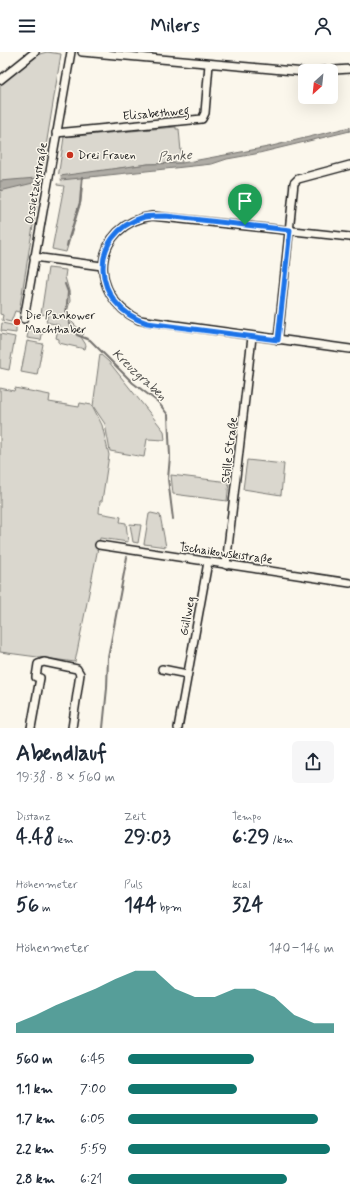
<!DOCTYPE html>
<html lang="de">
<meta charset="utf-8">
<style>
body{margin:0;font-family:Mynerve,sans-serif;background:#f6f6f7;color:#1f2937;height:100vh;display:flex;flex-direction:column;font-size:15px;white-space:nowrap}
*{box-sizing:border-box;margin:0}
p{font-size:13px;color:#747a83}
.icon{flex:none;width:22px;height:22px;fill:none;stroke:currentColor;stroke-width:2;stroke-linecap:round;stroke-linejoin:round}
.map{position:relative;height:676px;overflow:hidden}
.panel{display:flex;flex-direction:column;background:#fff;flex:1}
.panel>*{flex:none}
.needle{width:26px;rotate:207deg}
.buttons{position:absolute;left:298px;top:12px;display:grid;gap:8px}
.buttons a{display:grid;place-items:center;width:40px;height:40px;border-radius:6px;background:#fff;box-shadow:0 4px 16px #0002;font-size:20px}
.pin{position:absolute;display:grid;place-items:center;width:34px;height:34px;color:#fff;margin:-41px -17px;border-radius:50% 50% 50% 0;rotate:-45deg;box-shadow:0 0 4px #0007}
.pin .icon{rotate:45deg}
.round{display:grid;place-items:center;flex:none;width:42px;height:42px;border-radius:6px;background:#f6f6f7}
.summary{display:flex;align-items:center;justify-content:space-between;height:68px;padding:0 16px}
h1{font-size:22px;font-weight:700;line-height:30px}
.metrics{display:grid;grid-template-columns:repeat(3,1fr);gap:6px;height:68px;padding:4px 16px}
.metrics div{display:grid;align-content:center}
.metrics b{font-size:20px;font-weight:700}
.metrics small{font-size:11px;font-weight:400}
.metrics p{font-size:11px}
.chart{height:112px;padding:8px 16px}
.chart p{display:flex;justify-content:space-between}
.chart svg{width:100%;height:72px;margin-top:4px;fill:#0f766e;opacity:.7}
ul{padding:0 16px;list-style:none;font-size:13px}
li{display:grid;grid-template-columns:64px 48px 1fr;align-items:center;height:30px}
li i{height:10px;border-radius:5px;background:#0f766e}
header{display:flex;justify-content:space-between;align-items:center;height:52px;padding:0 16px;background:#fff;font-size:18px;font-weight:700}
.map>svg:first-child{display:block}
</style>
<header><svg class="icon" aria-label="menu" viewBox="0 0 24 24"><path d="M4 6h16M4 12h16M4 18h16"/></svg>Milers<svg class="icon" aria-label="person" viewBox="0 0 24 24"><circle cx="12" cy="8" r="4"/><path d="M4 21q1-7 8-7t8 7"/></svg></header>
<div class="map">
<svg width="350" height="676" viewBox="0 0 350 676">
<rect width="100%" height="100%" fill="#fbf7ec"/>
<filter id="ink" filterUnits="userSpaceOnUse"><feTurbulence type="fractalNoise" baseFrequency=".025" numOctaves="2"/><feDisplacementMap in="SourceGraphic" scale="8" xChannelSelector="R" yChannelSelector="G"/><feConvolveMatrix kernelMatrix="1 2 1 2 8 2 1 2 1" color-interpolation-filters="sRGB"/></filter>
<g filter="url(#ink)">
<g fill="#dad7ce" stroke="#7b7a75">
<path d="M47 0 61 2 19 260 15 259 11 270 2 268 3 263 0 262V30L36 3Z"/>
<path d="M176 75V77H179L182 111 148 112 87 121 83 127 81 150 66 200 52 197 64 134 57 133 64 85Z"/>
<path d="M48 216 66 218 65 225 69 239 70 249 67 260 69 267 84 282 81 285 86 293 85 297 59 291V287L56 286 59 273 46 270 48 263 41 262Z"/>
<path d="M2 271 16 274V281L1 279Z"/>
<path d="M29 275 43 278 41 288 27 286Z"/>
<path d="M0 282 15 285 9 318 0 316Z"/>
<path d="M27 289 43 292 37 323 21 320Z"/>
<path d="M100 302 109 310 164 379 165 388 147 387 144 405 110 399 105 372 93 354Z"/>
<path d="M0 336 14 339 15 336 50 343 49 350 79 355 80 351 92 353 102 373 109 403 102 449H100L99 461 121 465 120 470 126 471 128 490 100 486 75 610 0 600Z"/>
<path d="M247 408 284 412 281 443 243 437Z"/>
<path d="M171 423 229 430 227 449 173 442Z"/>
<path d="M151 461 160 463 166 495 144 492 149 462Z"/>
<path d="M130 472 141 473 138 491 133 490Z"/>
</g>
<path fill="#afaca5" stroke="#74726e" d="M350 75V79L255 102 227 107 212 112 33 131 0 139V129L60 124 148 112 182 111 268 95Z"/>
<path fill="#fbf7ec" d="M60 122 61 131 33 133 37 123Z"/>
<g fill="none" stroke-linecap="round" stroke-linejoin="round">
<g stroke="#74726e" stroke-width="2">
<path d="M69 186 80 150 82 125"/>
<path d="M67 194 68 189"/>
<path d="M65 232 68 240 66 263 70 272 77 283 90 288 133 331 158 350 168 363 170 404 168 427 173 467"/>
<path d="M103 676 107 636 108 606 127 505"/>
</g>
<g stroke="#1c1c1c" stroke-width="10">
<g id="street">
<path d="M82 0 305 20"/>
<path d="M319 19 350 17"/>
<path d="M0 28 35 0"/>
<path d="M56 81 202 67 205 61 209 12"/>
<path d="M350 185 152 164C93 172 86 243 139 268L350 297"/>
<path d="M34 205 102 214"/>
<path d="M24 267 71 0"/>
<path d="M278 288 294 131 298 127 350 113"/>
<path d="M99 493 350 531"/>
<path d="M226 513 252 285"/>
<path d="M162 617 187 622"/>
<path d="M31 676 40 626 36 625 38 612 44 610 77 617 80 622 72 676"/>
<path d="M178 676 208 510"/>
</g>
</g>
<use href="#street" stroke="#fbf7ec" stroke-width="7"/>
</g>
</g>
<g fill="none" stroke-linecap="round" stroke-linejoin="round" filter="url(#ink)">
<g stroke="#fff" stroke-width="8">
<path id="route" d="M166 164 290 178 278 288 147 271C92 254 86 182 144 165 151 164 158 164 166 164Z"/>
</g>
<use href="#route" stroke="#1a73e8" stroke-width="5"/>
</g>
<g fill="#c8321e" stroke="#fbf7ec" stroke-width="1.5">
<circle cx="70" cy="103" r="4"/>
<circle cx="17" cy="270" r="4"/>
</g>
<g text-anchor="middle" stroke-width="3" stroke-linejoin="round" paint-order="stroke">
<g font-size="12" fill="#1c1c1c" stroke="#fbf7ec">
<text transform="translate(156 61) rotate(-5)" y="4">Elisabethweg</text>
<text transform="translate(36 131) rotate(-80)" y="4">Ossietzkystraße</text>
<text transform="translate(229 398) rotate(-83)" y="4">Stille Straße</text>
<text transform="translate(226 501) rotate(8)" y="4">Tschaikowskistraße</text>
<text transform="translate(187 564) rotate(-79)" y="4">Güllweg</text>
</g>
<g font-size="12" fill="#1c1c1c" stroke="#fbf7ec" text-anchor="start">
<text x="78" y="107">Drei Frauen</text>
<text x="25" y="267">Die Pankower<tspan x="25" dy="14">Machthaber</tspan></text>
</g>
<g font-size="13" font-style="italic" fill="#575653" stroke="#fbf7ec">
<text transform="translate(175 103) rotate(-4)" y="5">Panke</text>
<text transform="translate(140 322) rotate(43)" y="5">Kreuzgraben</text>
</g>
</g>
</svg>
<div class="buttons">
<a><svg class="needle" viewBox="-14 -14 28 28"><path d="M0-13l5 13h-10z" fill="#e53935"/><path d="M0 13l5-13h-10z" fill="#747a83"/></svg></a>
</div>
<div class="pin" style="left:245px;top:173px;background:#1e9e55"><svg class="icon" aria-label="arrive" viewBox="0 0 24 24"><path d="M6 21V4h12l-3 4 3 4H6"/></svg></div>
</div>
<section class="panel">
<div class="summary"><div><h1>Abendlauf</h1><p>19:38 · 8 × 560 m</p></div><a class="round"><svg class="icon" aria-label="share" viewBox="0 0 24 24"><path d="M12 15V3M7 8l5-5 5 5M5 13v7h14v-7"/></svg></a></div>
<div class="metrics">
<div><p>Distanz</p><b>4.48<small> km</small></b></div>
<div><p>Zeit</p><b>29:03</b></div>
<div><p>Tempo</p><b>6:29<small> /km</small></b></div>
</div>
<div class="metrics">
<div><p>Höhenmeter</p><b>56<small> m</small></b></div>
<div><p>Puls</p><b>144<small> bpm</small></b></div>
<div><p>kcal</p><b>324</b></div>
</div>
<div class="chart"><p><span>Höhenmeter</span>140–146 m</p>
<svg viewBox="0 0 160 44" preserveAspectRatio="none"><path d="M0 44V38L10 33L20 27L30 22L40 17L50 11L60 6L70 6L80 17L90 22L100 22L110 17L120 17L130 22L140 33L150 38L160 38V44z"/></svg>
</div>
<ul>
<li><b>560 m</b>6:45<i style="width:61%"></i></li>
<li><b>1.1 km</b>7:00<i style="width:53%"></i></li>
<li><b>1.7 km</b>6:05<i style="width:92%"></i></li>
<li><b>2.2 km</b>5:59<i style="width:98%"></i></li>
<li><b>2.8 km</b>6:21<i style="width:77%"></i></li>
</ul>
</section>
